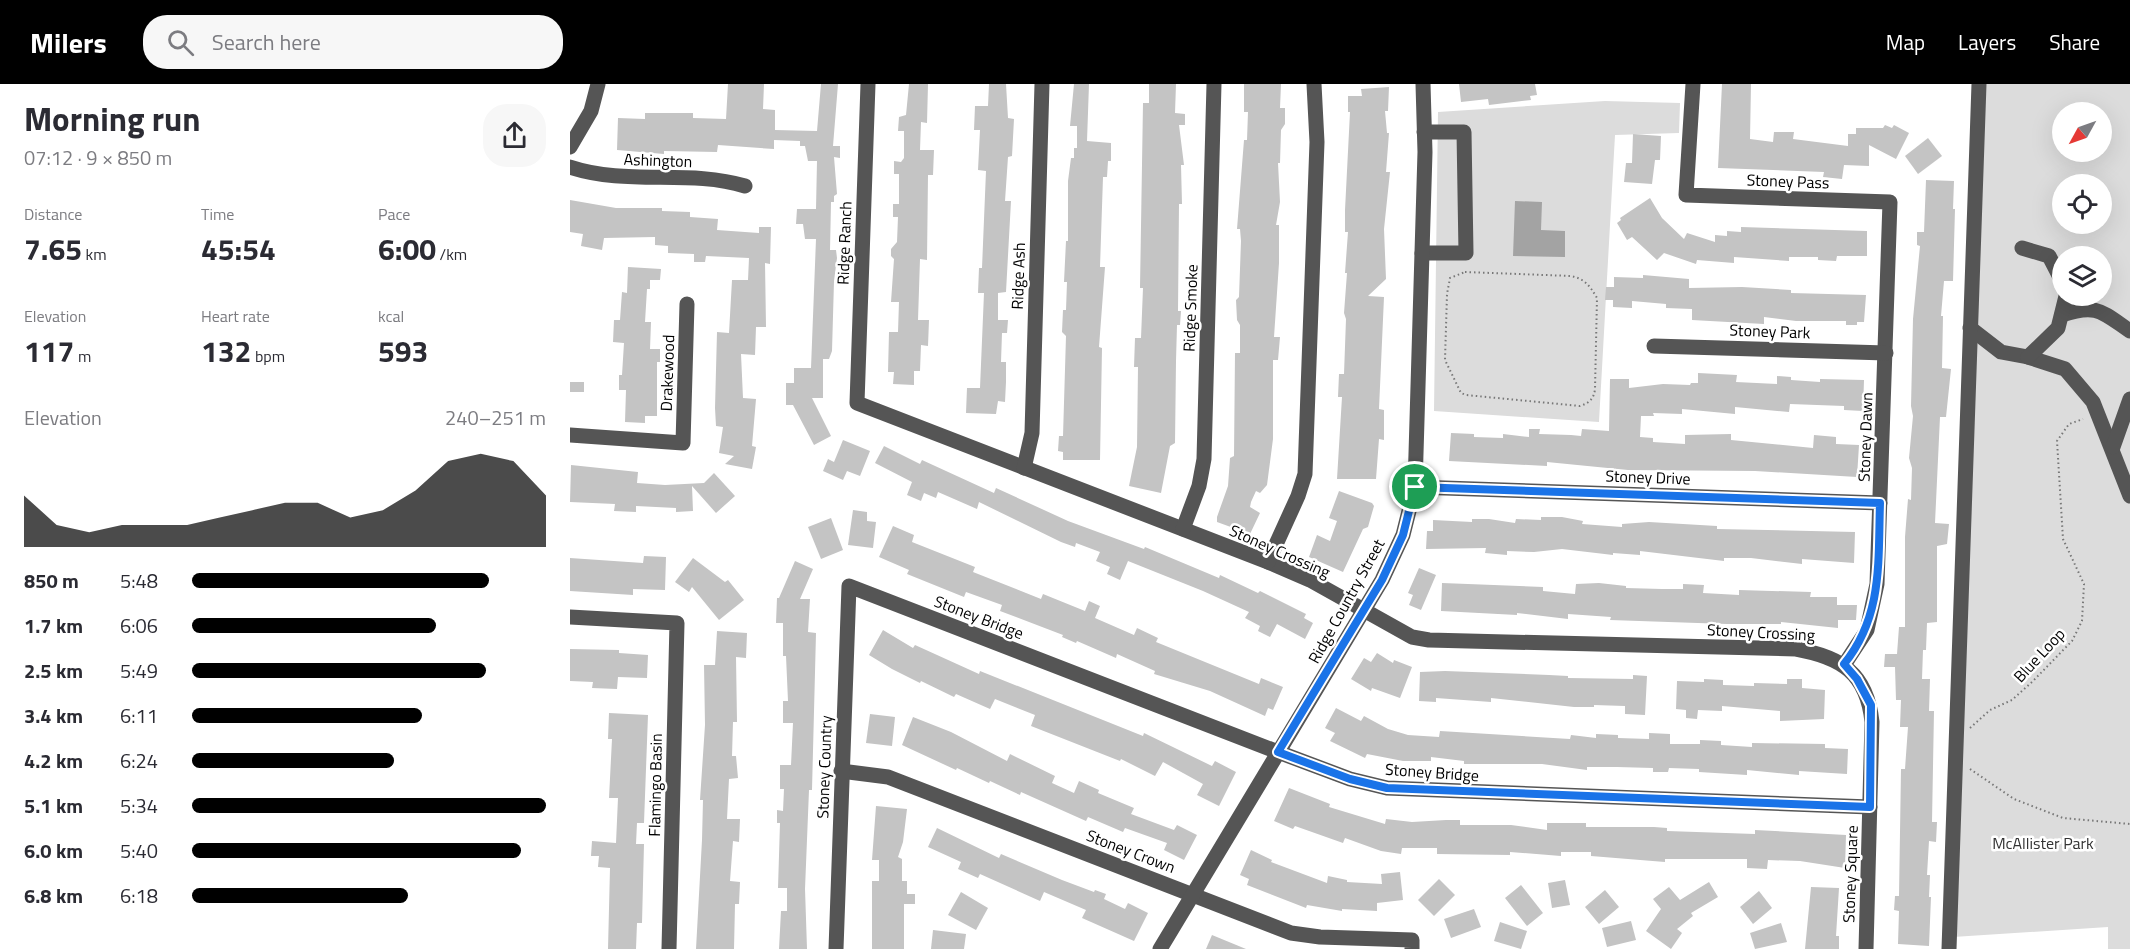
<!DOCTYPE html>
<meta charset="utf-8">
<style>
body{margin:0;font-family:"Titillium Web",sans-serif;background:#f7f7f7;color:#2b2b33;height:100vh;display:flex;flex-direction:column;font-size:22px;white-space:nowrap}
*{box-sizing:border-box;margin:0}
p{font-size:20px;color:#7c7c81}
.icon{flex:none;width:33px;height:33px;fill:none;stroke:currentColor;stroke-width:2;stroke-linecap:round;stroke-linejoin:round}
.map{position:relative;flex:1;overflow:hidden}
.drawer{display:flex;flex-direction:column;background:#fff;width:570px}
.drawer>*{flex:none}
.needle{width:39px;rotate:230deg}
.tools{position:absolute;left:1482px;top:18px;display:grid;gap:12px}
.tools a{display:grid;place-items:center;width:60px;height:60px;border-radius:50%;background:#fff;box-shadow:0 6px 24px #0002;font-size:30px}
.pin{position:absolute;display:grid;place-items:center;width:51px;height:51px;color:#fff;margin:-26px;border:3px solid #fff;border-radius:50%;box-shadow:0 2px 6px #0007}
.round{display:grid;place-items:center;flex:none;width:63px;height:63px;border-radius:24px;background:#f7f7f7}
.headline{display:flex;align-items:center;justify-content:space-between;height:102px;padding:0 24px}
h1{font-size:33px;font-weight:700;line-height:45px}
.metrics{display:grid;grid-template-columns:repeat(3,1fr);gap:9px;height:102px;padding:6px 24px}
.metrics div{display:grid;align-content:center}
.metrics b{font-size:30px;font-weight:700}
.metrics small{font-size:16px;font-weight:400}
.metrics p{font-size:16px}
.chart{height:168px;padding:12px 24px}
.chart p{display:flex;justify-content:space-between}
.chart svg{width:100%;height:108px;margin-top:6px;fill:#000;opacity:.7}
ul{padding:0 24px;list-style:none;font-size:20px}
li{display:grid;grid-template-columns:96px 72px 1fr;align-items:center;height:45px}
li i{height:15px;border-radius:8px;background:#000}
header{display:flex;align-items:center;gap:36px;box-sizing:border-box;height:84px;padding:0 30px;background:#000;color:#fff}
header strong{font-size:28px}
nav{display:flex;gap:33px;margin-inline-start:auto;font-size:21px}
.search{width:420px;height:54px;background:#f7f7f7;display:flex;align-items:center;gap:15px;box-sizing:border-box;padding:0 21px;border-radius:24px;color:#7c7c81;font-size:22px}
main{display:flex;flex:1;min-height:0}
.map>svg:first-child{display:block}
</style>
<header>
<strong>Milers</strong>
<div class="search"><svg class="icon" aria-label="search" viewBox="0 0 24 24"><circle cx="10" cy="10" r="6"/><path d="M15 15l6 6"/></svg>Search here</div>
<nav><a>Map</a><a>Layers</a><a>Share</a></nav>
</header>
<main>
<section class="drawer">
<div class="headline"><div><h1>Morning run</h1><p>07:12 · 9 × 850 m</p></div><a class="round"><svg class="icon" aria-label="share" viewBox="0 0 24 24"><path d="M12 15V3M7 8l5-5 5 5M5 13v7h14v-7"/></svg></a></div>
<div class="metrics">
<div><p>Distance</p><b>7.65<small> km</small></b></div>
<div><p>Time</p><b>45:54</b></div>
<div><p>Pace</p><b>6:00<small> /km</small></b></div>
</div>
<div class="metrics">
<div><p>Elevation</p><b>117<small> m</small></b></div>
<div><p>Heart rate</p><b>132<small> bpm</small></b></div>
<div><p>kcal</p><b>593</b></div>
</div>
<div class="chart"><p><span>Elevation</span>240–251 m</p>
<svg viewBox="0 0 160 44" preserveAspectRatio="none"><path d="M0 44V23L10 35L20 38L30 35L40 35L50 35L60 32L70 29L80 26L90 26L100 32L110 29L120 21L130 9L140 6L150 9L160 23V44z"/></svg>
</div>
<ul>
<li><b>850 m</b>5:48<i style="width:84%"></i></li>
<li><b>1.7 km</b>6:06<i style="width:69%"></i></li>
<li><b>2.5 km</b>5:49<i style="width:83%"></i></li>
<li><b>3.4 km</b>6:11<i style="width:65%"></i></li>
<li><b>4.2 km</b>6:24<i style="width:57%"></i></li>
<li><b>5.1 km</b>5:34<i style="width:100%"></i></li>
<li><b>6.0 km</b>5:40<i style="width:93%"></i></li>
<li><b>6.8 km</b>6:18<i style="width:61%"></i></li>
</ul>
</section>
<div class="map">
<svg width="1560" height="865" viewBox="0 0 1560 865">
<rect width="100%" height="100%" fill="#fff"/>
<g fill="#dcdcdc" fill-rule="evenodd">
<path d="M1415 0H1560V865H1538V843L1383 853ZM1492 28H1532V68H1492ZM1492 100H1532V140H1492ZM1492 172H1532V212H1492Z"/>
<path d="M1035 17 1110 19 1109 49 1045 51 1029 338 864 327 868 28Z"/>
</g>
<path fill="#a3a3a3" d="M945 117 972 118 971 146 995 147V173L943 172Z"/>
<g fill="#c4c4c4">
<path d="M158 0H194L193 25 205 26V46L247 47 251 0H268L263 62H270V74L264 73 267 110 264 112V118H261L260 166H266L267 174 264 197 262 267 259 275H253V314H242L261 352 244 361 223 321H216V299H224V284H241L246 155H235L233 140H226L227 125H246L247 77H238L235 62H230V57L204 56V65L148 61 147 68 94 67V70L47 66 48 34 75 35V29H123V34L156 35Z"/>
<path d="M339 0H358L357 39 351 38 350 66H364L363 91H358L357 176 350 175 348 236H359L358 262 351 261 350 287H344V301L323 300 324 288H318L319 248H328L329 218H321L324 175 321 172V165L327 158 328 133H323V120H329V90H324V77L331 78 334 74V47H328L329 33 336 31Z"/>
<path d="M419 0H436L438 34 444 35 442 72 438 73 435 117H441L436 208 428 209V236H438L437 249H432L431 278H436V298L435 318 428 317 426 330 396 329 397 304H410L414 209H408L409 184H412L416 87 408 86 410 46H404L405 22H418Z"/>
<path d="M504 0H519L517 57 541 59V77H538L537 93H533L530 183H535L529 263 532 264 530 376H493V368L488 367 489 352H493L496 252 492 248 493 226H496L497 198H494L496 157H498V97L501 74H504V64H507V42H500Z"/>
<path d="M579 0H606L605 29 615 30V41H609L614 81H611L612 120H609L608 227H611L610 241H607L606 277 605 359 600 362 591 409 559 402 567 363 568 283H564L565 254H571L573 204H570L573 19H579Z"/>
<path d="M674 0H711L710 24H715V40L711 46 710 79H708L710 118 706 141H709V179L704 253H710L708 276H703V355L697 401 690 409 686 407 681 418 680 423 690 429 680 450 647 438V433L658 402 660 374 664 372 665 269H670V241L667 236 666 216 669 213 671 157 670 145H667L674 56H677L678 28H674Z"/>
<path d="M889 0H965L967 11 960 12 961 16 919 21 918 15 891 18Z"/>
<path d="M1152 0H1181L1180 55 1203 58 1204 48H1224L1223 55 1278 62V50H1286V44H1313L1315 41 1322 44 1324 41 1339 49 1326 75 1299 61V82L1274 81 1272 95 1253 93 1254 88 1148 84Z"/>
<path d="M819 3 818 27H815L817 49H819L816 88H820L814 145 816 195 798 212 814 213 809 325 814 326V356L809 355 806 395H767L772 313H768L769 290H774L776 235 774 229 777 189H775L778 148H775V126L780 28H778V12H792L791 5Z"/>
<path d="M1063 50 1091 52 1090 76H1085L1082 100 1054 98 1056 79H1062Z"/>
<path d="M1358 54 1372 72 1348 90 1335 72Z"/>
<path d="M1356 96 1384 97 1383 125H1385L1383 197H1374L1371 232H1373L1372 284 1381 285 1376 333H1370L1365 439 1379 440 1377 460 1367 462V538L1357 539 1356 566H1353L1352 595H1360L1359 627H1364L1362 738H1367L1366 758 1359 757 1357 791H1360L1359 813H1361L1359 862 1328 860 1329 827 1324 826 1325 812H1329L1331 685H1335L1338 643H1330L1331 616H1326L1325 583H1314L1315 570H1327L1329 543H1335V453L1338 415 1341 416 1342 384 1339 374 1343 332 1341 322 1343 235 1350 162 1347 161V148H1354Z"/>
<path d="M1080 114 1092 134 1114 155 1117 149 1145 158V151L1157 152V147L1171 148V143L1297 147V172H1267L1266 177 1248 176V173H1219V177L1164 173V179L1127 176 1126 180 1094 169 1087 176 1062 153 1057 156 1047 139 1051 136 1050 134Z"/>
<path d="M0 116 46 124H92V127L120 128V133L148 135 147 146 189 149V143H201L200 180 195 179 196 243H186L185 271 171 270 173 314 186 315 182 362 186 363 182 385 155 380 164 372 149 369 153 343 146 342 145 324 147 248 159 249 162 196H178L179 174 136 172 135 178H124V170L98 169V162L85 161V153L34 154 32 166 11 162 13 150 0 148Z"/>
<path d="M58 183 91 185 90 196H80V205H77L75 238H81L80 265H90V278H87V332H75V339L55 338 56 306H49V291H52L54 259 43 258 44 236H50L52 208 57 209Z"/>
<path d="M1073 191 1119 195V204L1172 203 1221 206V209L1296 211 1294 238H1287V241H1276V237H1226L1194 233V240L1122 236V225L1096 224V220L1062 217V224L1043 223V216H1035L1036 203H1044V193L1073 194Z"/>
<path d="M1128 289 1167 291 1166 298 1207 300V292L1221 293V296L1250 298V295L1294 296 1293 327 1274 326V322L1220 320 1219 328 1165 323V330L1112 325V330L1083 329 1084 332H1071L1070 353 1083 354V358L1115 360V351L1161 350V356L1243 364 1244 351 1266 353V360L1289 361 1287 393 1185 387 1058 386 977 378V382L879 377 881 349 904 350V353L933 354V350L959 353V345H970L969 350 1001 351 1011 352 1012 345 1039 347 1040 295H1059V304L1093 300 1120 301 1121 299H1128Z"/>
<rect x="0" y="298" width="14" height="10"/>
<path d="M273 356 300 367 290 392 277 387 273 396 253 387 258 375 264 378Z"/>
<path d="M314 362 350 380 352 376 424 409 426 404 498 437 574 465 575 463 649 494 650 491 688 509 690 507 736 530 734 534 743 539 735 555 707 540 700 553 688 547 690 542 675 534 679 528 633 507 558 477 550 496 537 490 540 483 526 477 530 468 506 459 505 463 491 458 409 418 407 425 368 408 366 414 354 409 351 417 337 411 342 398 305 379Z"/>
<path d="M1 381 68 388 67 399 95 401 134 399 144 389 165 412 146 429 122 402 123 427 106 428V424L66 422V428L44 427 45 420 0 418Z"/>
<path d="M769 407 802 419 804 422 798 443 793 445 773 488 739 473 747 451 760 457 767 437 759 434Z"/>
<path d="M283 426 297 428V437L306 438 303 464 278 461Z"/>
<path d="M971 433H992L1013 437 1012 440 1052 443V440L1079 438 1147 442V445L1285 448 1284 479 1232 475V480L1181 474H1154V477L1070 467V471L1043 469V471L992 465 964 468 937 467V471L915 469 916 464 856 465 857 447H863V436L902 438V435H919L945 439 946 435 971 436Z"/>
<path d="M261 434 273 466 251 475 238 443Z"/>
<path d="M323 442 344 451 342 458 405 483 403 488 471 515 473 510 515 527 519 517 530 522 525 534 564 551 567 544 588 554 586 558 689 600 691 594 713 603 703 626 698 624 695 632 640 607 584 590 585 587 547 570 546 574 507 557 506 559 492 553 493 551 430 527 432 521 396 508 394 513 337 490 339 486 309 473Z"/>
<path d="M74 472 96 473 95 506 63 505V511L0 507V474L73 479Z"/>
<path d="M123 474 155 498 158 496 174 516 149 536 122 503 119 508 105 498Z"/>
<path d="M225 477 243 485 230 515H240L238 548 246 549 242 706H239L235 805 237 865H209L211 827H217V804H208L210 739H207V726L213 727 214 705H210V681H221L223 639H213V617H218L216 572H213V539H206L207 514H209Z"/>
<path d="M849 484 866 491 851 526 839 521 843 511 838 509Z"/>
<path d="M872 499 973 503V507L1005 510 1006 500 1029 499 1056 502V504L1092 505H1113V500L1134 501 1133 509 1169 511V506L1241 508 1240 513H1267V521H1287L1286 536H1268V544L1211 538V540H1157L1040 536 1041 533 998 530V535L947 529V531L871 527Z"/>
<path d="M313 546 343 564 345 561 409 590 410 587 573 652 574 649 642 682 645 677 666 688 649 722 627 711 633 700 593 678 585 692 551 675 550 677 461 642 465 631 425 615 420 625 386 610 384 613 351 597 350 599 322 585 299 571Z"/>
<path d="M147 547 177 549 176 574 166 573 167 638H163L162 672H166L168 694 159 695 157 735H170L169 758 163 757 160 797 170 798 169 820H165L164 865H126L132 756 133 716H130L135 641 134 581H145Z"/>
<path d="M0 565 49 566V569L78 571 77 594 48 593 47 605 22 604 23 598 0 597Z"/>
<path d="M807 569 823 579 824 576 842 583 830 614 802 604 801 607 781 595 794 574 801 578Z"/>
<path d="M875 587 979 591 998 592V594L1063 595V591L1077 592 1075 631 1055 630V622L1024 621V623H1004L921 614V618L866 614V618L849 617 850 588Z"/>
<path d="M1134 595 1153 596V601L1184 602V599L1217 600V595H1232V604L1255 606 1254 635 1210 637V627L1152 622V627L1128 626 1127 635 1116 634V626L1106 625 1107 597 1134 598Z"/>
<path d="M766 624 791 637 794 632 818 645 838 651 869 653 870 647 1000 655 1001 651 1026 654V650L1048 651V654L1079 655V649L1100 650V660H1130V656L1151 657V661L1182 663V659L1255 660V664L1278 665 1277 690 1229 687V691L1177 686V691L1129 688V685L1099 684 1098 688H1083V684L1047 683H1017V686L972 680H894V677L861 673V677H833L797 670 795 674 760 657 765 649 755 644Z"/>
<path d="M39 629 78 631 74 739H67L66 760H74L72 839H67L66 865H38L40 784 28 783 29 772H21L22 757 46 759 48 714H39L42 655H38Z"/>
<path d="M300 630 325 633 322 662 296 659Z"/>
<path d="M343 633 381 648 437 677 440 670 485 692 482 699 504 709 509 697 529 706 528 709 564 724 561 730 604 746 607 741 627 751 614 776 594 766 597 759 555 744 553 748 518 733 516 737 451 708 450 711 420 697 419 699 387 684 386 686 332 661Z"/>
<path d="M719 704 760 720 759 723 815 740 816 735 842 738 876 736H890V741H941L977 746V739H1016V743H1084L1097 744V747L1185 750V746L1276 751 1275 784 1230 777 1198 776 1197 785 1177 784V775H1095V778L1021 772V768H991V772L940 768V771L867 770V764H832L831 770 811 767 775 754 773 759 725 742 723 745 704 737Z"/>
<path d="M306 722 337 725 333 758 328 773 332 775V797H337V810H345V820H334V865H302V797H309V776H302Z"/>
<path d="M367 744 429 774 431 770 492 796 524 808 525 806 536 810 534 815 555 825 558 819 578 829 564 857 512 834 516 826 474 808 470 817 410 790 408 794 388 785 391 778 358 763Z"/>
<path d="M681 766 702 776 701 778 757 799 758 792 777 796V798L812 800 811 790 830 788 833 816 807 819V827L772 825V827L737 821 736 824 677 801 679 795 670 791Z"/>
<path d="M869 795 885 811 864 832 848 816Z"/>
<path d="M995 796 1000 821 982 824 978 799Z"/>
<path d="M1139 798 1148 813 1121 829 1123 832 1107 845 1112 849 1101 865 1076 847 1091 825 1083 815 1099 803 1110 816Z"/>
<path d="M951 801 973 829 957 842 935 814Z"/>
<path d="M1241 803 1269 804 1266 852H1269V865H1235Z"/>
<path d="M1035 806 1049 823 1029 840 1015 823Z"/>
<path d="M1189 807 1202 824 1183 840 1170 823Z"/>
<path d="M391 808 418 824 406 846 378 831Z"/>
<path d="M904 825 911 843 881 854 874 835Z"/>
<path d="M1061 837 1066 856 1037 863 1032 844Z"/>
<path d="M930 838 957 847 951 865 924 857Z"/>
<path d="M1211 839 1217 858 1185 865 1180 849Z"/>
<path d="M363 846 396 850 394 865H361Z"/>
<path d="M642 851 676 865H636Z"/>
</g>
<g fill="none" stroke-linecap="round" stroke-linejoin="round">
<g stroke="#777" stroke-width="2" stroke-dasharray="1.5 3" stroke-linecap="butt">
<path d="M895 188 1001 192C1015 195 1020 202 1027 214L1025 305C1024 315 1019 319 1010 322L896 311 891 309 875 276 877 210 880 194Z"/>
<path d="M1400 644 1420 626 1442 616 1463 597 1502 557 1512 537 1514 500 1493 455 1487 357 1499 340 1513 335"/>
<path d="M1400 685 1444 715 1493 734 1560 740"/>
</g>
<g stroke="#555" stroke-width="15">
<path d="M298 0 287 319 698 478 740 496 842 553 859 556 1226 565C1271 573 1297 589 1302 638L1296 865"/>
<path d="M1123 0 1116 111 1320 118 1307 500 1297 546 1274 581"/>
<path d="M0 63 21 27 28 0"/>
<path d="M0 83C57 102 119 85 175 102"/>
<path d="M1452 164 1479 172 1492 197"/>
<path d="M852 169H896L894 48H854"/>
<path d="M1492 231C1527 219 1532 228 1560 247"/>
<path d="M1400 244 1431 268 1458 273 1495 285 1523 318 1560 412"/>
<path d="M1084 262 1316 269"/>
<path d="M1458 273 1488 244 1496 212"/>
<path d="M0 351 113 359 117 220"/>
<path d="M1543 363 1560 315"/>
<path d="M454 384 462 349 472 0"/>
<path d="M845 403 1310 419"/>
<path d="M613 445 629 402 634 375 644 0"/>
<path d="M698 478 728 412 735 390 747 58 744 0"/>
<path d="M0 533 107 539 99 865"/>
<path d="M271 687 318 693 721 849 750 853 842 856V865"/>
<path d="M266 865 279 502 708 668 780 695 817 704 1300 723"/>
<path d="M590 865 812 496 833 451 845 403 855 68 853 0"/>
<path d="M1379 865 1409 0"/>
</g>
</g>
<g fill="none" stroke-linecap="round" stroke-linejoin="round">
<g stroke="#fff" stroke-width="12">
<path id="route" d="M845 403 1310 419C1308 478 1313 532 1274 580L1287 595 1301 621 1300 723 817 704 780 695 708 668 812 496 833 451Z"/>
</g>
<use href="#route" stroke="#1a73e8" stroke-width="8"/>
</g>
<g text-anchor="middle" stroke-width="5" stroke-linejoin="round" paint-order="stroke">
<g font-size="16" fill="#000" stroke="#fff">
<text transform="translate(88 76) rotate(2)" y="6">Ashington</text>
<text transform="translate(1218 97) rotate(2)" y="6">Stoney Pass</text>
<text transform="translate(274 159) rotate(-88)" y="6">Ridge Ranch</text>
<text transform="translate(448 192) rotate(-88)" y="6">Ridge Ash</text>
<text transform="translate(620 224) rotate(-88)" y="6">Ridge Smoke</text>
<text transform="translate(1200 247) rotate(2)" y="6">Stoney Park</text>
<text transform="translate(97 289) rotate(-88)" y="6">Drakewood</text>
<text transform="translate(1295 353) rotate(-88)" y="6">Stoney Dawn</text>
<text transform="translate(1078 393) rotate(2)" y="6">Stoney Drive</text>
<text transform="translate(710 467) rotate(24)" y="6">Stoney Crossing</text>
<text transform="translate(776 517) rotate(-61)" y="6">Ridge Country Street</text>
<text transform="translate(409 533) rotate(21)" y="6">Stoney Bridge</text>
<text transform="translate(1191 548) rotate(3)" y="6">Stoney Crossing</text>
<text transform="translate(1469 571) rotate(-47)" y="6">Blue Loop</text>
<text transform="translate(254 683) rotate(-88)" y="6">Stoney Country</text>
<text transform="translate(862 688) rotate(4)" y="6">Stoney Bridge</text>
<text transform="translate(85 701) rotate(-89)" y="6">Flamingo Basin</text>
<text transform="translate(561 767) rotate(21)" y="6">Stoney Crown</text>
<text transform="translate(1280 790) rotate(-88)" y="6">Stoney Square</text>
</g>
<g font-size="16" fill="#333" stroke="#fff">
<text x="1473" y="765">McAllister Park</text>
</g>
</g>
</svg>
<div class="tools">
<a><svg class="needle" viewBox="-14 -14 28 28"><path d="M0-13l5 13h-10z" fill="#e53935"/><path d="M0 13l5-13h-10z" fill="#7c7c81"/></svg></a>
<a><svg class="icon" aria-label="locate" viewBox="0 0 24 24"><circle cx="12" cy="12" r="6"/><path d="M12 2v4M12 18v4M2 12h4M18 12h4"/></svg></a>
<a><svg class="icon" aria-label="layers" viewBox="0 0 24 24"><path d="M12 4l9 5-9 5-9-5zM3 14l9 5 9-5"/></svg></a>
</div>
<div class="pin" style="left:845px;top:403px;background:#1e9e55"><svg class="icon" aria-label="arrive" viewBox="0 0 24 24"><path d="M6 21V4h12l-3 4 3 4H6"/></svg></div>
</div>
</main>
